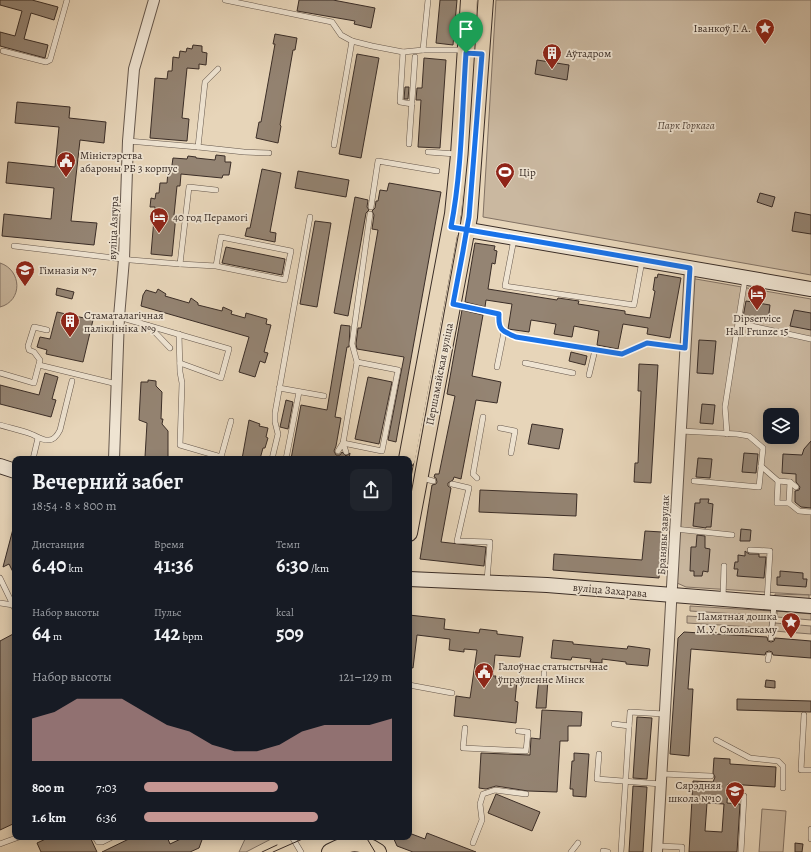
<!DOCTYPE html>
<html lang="ru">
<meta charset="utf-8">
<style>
body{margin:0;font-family:Alegreya,serif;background:#20242c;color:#f1f3f6;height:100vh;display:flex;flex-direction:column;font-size:15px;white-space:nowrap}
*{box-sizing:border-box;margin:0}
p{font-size:13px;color:#9ea1a6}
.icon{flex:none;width:22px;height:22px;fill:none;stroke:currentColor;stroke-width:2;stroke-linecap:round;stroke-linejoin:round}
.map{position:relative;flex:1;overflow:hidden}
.sheet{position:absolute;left:12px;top:456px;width:400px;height:384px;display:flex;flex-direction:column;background:#171b24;border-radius:8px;box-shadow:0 2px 10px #0003}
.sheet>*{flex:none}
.buttons{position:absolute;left:763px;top:408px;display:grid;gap:8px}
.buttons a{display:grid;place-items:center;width:36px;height:36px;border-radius:8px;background:#171b24;box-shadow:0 2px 10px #0003;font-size:20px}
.pin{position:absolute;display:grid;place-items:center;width:34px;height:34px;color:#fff;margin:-41px -17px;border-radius:50% 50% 50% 0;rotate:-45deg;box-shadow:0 0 4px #0007}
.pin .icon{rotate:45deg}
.round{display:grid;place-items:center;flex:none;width:42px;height:42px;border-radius:8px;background:#20242c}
.headline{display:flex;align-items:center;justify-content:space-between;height:68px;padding:0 20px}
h1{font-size:22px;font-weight:700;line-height:30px}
.figures{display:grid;grid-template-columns:repeat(3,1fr);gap:6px;height:68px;padding:4px 20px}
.figures div{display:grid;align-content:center}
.figures b{font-size:20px;font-weight:700}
.figures small{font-size:11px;font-weight:400}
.figures p{font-size:11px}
.chart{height:112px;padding:8px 20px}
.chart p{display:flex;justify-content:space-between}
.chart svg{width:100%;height:72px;margin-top:4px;fill:#c59692;opacity:.7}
ul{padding:0 20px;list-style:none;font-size:13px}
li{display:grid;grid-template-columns:64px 48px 1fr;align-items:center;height:30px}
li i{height:10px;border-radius:5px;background:#c59692}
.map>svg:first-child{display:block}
</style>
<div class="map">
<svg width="811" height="852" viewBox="0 0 811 852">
<rect width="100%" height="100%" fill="#e7d5b9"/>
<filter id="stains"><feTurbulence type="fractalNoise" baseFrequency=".005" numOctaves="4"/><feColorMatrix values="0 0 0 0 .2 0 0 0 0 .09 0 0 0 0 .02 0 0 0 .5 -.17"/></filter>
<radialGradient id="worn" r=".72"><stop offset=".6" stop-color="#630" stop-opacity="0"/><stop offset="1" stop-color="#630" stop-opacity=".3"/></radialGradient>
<g fill="#cab8a0" stroke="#827264" fill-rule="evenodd">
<path d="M496 0H811V275L483 217Z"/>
<path d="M0 263C22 270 23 301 0 307Z"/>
<path d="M690 278 811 299V595L686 587 677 583ZM770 415H792V437H770Z"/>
<path d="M775 594 809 595V599L775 597Z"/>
<path d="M690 606 771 611 770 616 690 611Z"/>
<path d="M777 611 811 614V620L777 617Z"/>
<path d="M687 616 770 621 769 628 687 623Z"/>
<path d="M775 623 811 626V634L774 631Z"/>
<path d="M762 809 786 811 783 852H759Z"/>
<path d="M246 837H273V838L246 852H239Z"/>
</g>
<g fill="#948473" stroke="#3a2d27" fill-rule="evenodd">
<path d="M0 0H32L58 7 54 20 31 13 24 39 48 45 45 58 0 46V32L15 36 22 11 0 5Z"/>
<path d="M299 0H333L375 8 371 28 354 24 355 21 297 11Z"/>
<path d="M440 0H457L453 45 436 43Z"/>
<path d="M275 34 297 38 295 50H293L280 125 281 126 278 143 256 138 259 122H261L275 44H273Z"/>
<path d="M193 45 202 46V52L207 53 206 65 199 64V69L187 68 182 118 189 119 187 141 150 138 155 78 167 79 168 71H172L173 57 179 58 180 51 186 52 187 48 192 49Z"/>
<path d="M357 54 379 58 361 158 339 154Z"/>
<path d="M424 58 446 60 440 148 418 147 421 100H416L417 88H422Z"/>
<path d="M537 60 569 65 567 80 535 74Z"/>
<path d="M405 87H409L408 99H404Z"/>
<path d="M17 102 70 107 69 118 106 122 104 143 80 140 71 221 97 223 94 245 2 236 4 214 51 219 54 188 6 183 8 162 55 167 59 127 15 123Z"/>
<path d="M216 155 225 156V162H231L229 175H223L222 178 181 174 180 186H177L174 215H176L172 256 151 254 155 207H150L151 198 155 199 156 193H159L160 183H167L168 172H171L173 158 187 159 188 156 196 157V158L215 160Z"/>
<path d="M262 169 281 173 270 232 276 233 275 242 245 236 247 228H250Z"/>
<path d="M298 171 349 180 346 197 295 188Z"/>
<path d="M389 183 441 192 396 442 388 440 404 357 357 349 356 344 358 328H361L378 230 372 229 374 215 372 211 375 208 376 201H378L380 190 387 191Z"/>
<path d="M760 193 775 197 772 207 757 202Z"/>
<path d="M355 197 368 200 367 207 369 210 366 213 348 316 334 313Z"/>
<path d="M795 212 811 215V234L792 231Z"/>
<path d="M315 221 331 223 317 307 300 304Z"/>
<path d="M475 243 495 246 494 250 497 251 495 264 492 263 488 289 557 300 558 298 579 301 578 304 625 311V314L650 318 655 291 653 290 655 277 657 278 658 274 681 278 670 338 647 334 648 328 623 324 618 349 597 345 599 331 574 326 572 337 554 334 556 324 531 320 529 332 508 329 512 304 486 300 485 307 465 302Z"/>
<path d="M226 247 285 259 282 275 222 263Z"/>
<path d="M57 288 74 292 72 299 56 295Z"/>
<path d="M158 289 166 294 165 296 189 303 191 298 198 303V305L222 311 223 307 232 311 231 314 245 318 246 313 267 319 266 324 271 325 264 352 268 353 265 363 260 361 255 377 239 372 249 337 141 306 143 295 146 290 156 293Z"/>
<path d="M746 301 770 305 768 321 743 317Z"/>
<path d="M462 310 483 315 472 376 501 382 497 403 476 400 461 479 454 477 453 480 448 483V486L451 488 441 542 486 547 484 566 420 559 432 485 436 484 437 482 436 478 434 477 435 474H439L455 396 447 394Z"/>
<path d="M794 310 811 313V330L790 326Z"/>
<path d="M57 312 93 320 83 362 46 354 47 350 37 347 40 337 50 339Z"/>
<path d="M341 325 350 326 349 347H347L335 417 341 418 336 446 334 451 336 455H340L342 452 346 456 350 453 349 459H291L301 405 327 410Z"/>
<path d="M699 340 716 341 713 374 697 373Z"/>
<path d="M571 352 587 356 585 365 569 361Z"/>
<path d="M639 364 658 365 651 483 634 482 635 463H638L641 391H638Z"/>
<path d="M45 373 58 377 52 399 56 400 51 417 0 404V385L39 395Z"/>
<path d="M368 377 392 382 379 444 355 439Z"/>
<path d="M148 380 156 381V386L162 392 161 419H163L162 424 168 431V459H151L145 457 147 423 139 420 141 382H148Z"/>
<path d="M286 400 293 402 288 429 280 427Z"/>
<path d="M702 404 715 405 713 424 700 423Z"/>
<path d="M249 420 260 424 259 426 268 428 266 437 268 438 265 448H263L260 459H242Z"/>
<path d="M532 424 563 429 559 449 528 444Z"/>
<path d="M811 441V508L801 507 795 502V491L799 490 800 487 796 482V474L782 473 783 454 802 455 804 449Z"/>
<path d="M744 453 758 454 756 473 742 472Z"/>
<path d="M698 458 712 459 710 478 696 477Z"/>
<path d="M480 490 577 494 576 516 479 512Z"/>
<path d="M700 499H709L708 503 713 504 711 527H706V528L693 526 695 503H700Z"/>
<path d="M13 529 15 530V576L9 564 3 567Z"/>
<path d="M741 529 751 530 750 541H740Z"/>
<path d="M645 531 662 532 659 578 553 570 554 554 642 560Z"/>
<path d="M697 535 705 536V548L710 549 708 572 703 571 702 576H694V571H690L691 547H696Z"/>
<path d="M745 551 749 554H759V557H766L764 578 737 576 738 569H734L735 562H738V555L745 556Z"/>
<path d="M780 571 803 573V579H807L806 587 777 585V577H780Z"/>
<path d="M409 615 445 619 444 629 479 633 480 629 497 631V634L523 637 520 657 495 655 493 676H496L495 678 517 681 515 701 518 702 516 723 454 716 456 696 470 698 477 650 464 649V652L449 650 450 639 417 635 413 668 409 667Z"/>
<path d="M684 632 767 637 768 641 771 642 774 641 775 638 811 641V658L773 655 772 652 769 651 766 652 765 655 691 649 688 689H693L689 756 670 754 678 638Z"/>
<path d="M15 633V823L0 830V641Z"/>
<path d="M553 640 573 642V644L627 649 628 646 650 649 648 666 626 664V662L602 659V663L590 662 591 659 572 657 571 660 551 658Z"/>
<path d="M539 678 544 683 546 682 548 679 546 708H536Z"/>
<path d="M766 680 775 681V688L765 687Z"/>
<path d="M737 699 811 701V712L737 710Z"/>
<path d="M542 710 582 712 581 726H568V741H560L557 792 528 791 496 786 486 789 479 788 481 753 530 755 531 738 540 739Z"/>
<path d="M637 717 652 718 647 779 633 778Z"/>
<path d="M574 753 589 754 586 797 573 796V789H570L572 761H574Z"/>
<path d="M714 758 730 759V764L776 767 775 787 728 784 727 803 740 804 737 852H689L693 781 713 782 715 777 713 773ZM707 803 724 804 722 832 705 831Z"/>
<path d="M633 786 647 787 643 852H629Z"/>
<path d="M496 794 540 812 532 831 488 813Z"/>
<path d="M409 833 425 839 427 833 476 852H413L397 846 393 837H409Z"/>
<path d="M50 837H90L97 852H41L37 843Z"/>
<path d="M133 837H167L170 844 185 837H203L199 848 190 852H102Z"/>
<path d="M795 843 803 844 802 852H795Z"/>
</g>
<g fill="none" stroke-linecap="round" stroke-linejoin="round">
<g stroke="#65574c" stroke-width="6">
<g id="lane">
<path d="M225 0 332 22 341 35 352 41 372 46 403 52 423 50H458L463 51"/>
<path d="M423 50 428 0"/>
<path d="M3 51 46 62 50 60 67 0"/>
<path d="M403 52 400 102 412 104"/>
<path d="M128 141 198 147 205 82 218 69"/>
<path d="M409 144 415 57"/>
<path d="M334 145 352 41"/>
<path d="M198 147 244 152 269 153"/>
<path d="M428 152 456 154"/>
<path d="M371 207 378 161 437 171"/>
<path d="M514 239 505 286 634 305 642 261"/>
<path d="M14 246 131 260 180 264 189 187 216 190"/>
<path d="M180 264 216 266 285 280 291 251 221 237 216 266"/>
<path d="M455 304 499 314C498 330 502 331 516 337L622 354 647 343 685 348"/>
<path d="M119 317 229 349 221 378 180 363"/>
<path d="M738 323 745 279"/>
<path d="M149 326 170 348"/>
<path d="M179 334 180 372 182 383 180 445 221 457 231 421"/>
<path d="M357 362 398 370 382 451 343 443Z"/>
<path d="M357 362 352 344 370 214"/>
<path d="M525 363 573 373"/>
<path d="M39 365 117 384"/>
<path d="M497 367 504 332"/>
<path d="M0 373 34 383 40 360 34 352 29 350 28 346 34 327 47 330"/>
<path d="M589 375 595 350"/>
<path d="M279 388 324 396"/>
<path d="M0 425C10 428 21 430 31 434 37 436 42 441 49 440 54 440 58 434 60 430L72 381"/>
<path d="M500 428 515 431 511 453"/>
<path d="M681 431 737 434 749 436 763 448 759 487 694 481"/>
<path d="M727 434 725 407 738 323 811 339"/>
<path d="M338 451 343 443 346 452"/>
<path d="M33 459 38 438"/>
<path d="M272 459 278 434 275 422V413L310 217"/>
<path d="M286 459 299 392"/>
<path d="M761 466 778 481 790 482 796 487"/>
<path d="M422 478 433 481"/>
<path d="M477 478 473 474 483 417"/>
<path d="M778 481 777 503H789L790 482"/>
<path d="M452 484 469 488 457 541 490 542 487 581"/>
<path d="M789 503 799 511 811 512"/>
<path d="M675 529 732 535"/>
<path d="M750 550 770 551 767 601"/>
<path d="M0 578 15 609"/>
<path d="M723 598 724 566"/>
<path d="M0 603 13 605"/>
<path d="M771 638 774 605"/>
<path d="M768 660 769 655"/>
<path d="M544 679V673"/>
<path d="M409 685 452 693"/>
<path d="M804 715 801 770H811"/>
<path d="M614 724 629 726"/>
<path d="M465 728 463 748 526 751 528 732 518 731"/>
<path d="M716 740 750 758 778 761 783 766V788"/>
<path d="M599 754 597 779 661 784"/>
<path d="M662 774 711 776"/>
<path d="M811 829V839"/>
<path d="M95 837 98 842H102L112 837"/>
<path d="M292 837 301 852"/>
<path d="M473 843 482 820 480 804 483 794 495 790 526 794"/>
<path d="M0 844 19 837"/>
<path d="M657 846 682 847V852"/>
<path d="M603 851 608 852"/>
<path d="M571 852 578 843"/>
<path d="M621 852 630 712 664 714"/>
<path d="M741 852 744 796"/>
</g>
</g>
<g stroke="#65574c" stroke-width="12">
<g id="street">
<path d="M114 459 119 317 124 259 128 141 134 69 154 0"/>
<path d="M657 852 690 268"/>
</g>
</g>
<g stroke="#3a2d27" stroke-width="16">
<g id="secondary">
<path d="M457 228 811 289"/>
<path d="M0 466 15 471"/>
<path d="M409 579 547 585 811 606"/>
</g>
</g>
<g stroke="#3a2d27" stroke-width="18">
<g id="primary">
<path d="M407 459 453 214 459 155 469 0"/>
<path d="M409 533 469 217 485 0"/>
<path d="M330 852C349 842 358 839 378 852"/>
</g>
</g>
<use href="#lane" stroke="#efe4d2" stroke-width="5"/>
<use href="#street" stroke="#efe4d2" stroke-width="10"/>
<use href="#secondary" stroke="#efe4d2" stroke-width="14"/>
<use href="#primary" stroke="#e7d5b9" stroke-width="16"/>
<g stroke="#3a2d27" stroke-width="1">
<path d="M409 505 462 215 468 155 478 0"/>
<path d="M366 837 375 852"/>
<path d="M262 852 277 845"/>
<path d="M273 852 307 837"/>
</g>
</g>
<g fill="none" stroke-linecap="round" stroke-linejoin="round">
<g stroke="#fff" stroke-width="8">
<path id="route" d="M466 53C462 110 462 170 451 227 531 240 610 254 690 268L685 348 647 343 622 354 516 337C502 331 498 330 499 314L453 304 463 251C465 239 467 228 469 217L482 54 466 53"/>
</g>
<use href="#route" stroke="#1a73e8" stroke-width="5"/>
</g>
<defs>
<g id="sight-pin" transform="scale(1)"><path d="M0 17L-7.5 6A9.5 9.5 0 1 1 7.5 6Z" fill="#8f2418" stroke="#efe4d2"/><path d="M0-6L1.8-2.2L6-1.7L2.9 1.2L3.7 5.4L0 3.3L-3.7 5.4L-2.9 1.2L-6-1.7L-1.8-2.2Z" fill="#fff"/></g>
<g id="building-pin" transform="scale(1)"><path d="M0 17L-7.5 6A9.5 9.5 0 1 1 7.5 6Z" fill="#8f2418" stroke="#efe4d2"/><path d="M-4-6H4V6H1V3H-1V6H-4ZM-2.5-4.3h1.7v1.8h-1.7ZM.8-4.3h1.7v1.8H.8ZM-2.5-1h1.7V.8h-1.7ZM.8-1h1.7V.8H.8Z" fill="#fff"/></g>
<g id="civic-pin" transform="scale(1)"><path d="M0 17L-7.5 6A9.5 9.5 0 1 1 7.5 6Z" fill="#8f2418" stroke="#efe4d2"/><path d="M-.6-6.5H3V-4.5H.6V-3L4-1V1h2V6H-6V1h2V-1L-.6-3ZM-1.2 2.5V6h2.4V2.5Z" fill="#fff"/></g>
<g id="stadium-pin" transform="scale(1)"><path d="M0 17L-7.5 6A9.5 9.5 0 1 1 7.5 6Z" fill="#8f2418" stroke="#efe4d2"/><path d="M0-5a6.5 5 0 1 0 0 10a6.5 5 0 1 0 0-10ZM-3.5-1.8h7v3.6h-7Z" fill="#fff"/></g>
<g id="hotel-pin" transform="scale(1)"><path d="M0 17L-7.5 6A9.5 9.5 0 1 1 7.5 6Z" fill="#8f2418" stroke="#efe4d2"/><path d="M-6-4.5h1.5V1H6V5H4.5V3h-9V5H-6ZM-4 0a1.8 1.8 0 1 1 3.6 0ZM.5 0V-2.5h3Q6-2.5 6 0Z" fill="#fff"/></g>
<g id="school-pin" transform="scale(1)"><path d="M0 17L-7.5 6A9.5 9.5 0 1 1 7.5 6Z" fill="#8f2418" stroke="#efe4d2"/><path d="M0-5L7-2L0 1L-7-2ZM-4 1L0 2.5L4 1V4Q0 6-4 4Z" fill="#fff"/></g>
</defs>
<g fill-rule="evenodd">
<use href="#sight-pin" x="765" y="28"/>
<use href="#building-pin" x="552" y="53"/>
<use href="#civic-pin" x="66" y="161"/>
<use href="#stadium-pin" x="505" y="172"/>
<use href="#hotel-pin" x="159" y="217"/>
<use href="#school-pin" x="25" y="270"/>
<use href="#hotel-pin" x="757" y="294"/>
<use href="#building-pin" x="70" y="321"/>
<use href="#sight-pin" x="791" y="622"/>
<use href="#civic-pin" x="484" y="672"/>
<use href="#school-pin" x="735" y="791"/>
</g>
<g text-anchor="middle" stroke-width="3.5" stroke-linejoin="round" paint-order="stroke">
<g font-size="11" fill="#3a2d27" stroke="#efe4d2" text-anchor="start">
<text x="751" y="32" text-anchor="end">Іванкоў Г. А.</text>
<text x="566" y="57">Аўтадром</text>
<text x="80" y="159">Міністэрства<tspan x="80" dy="13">абароны РБ 3 корпус</tspan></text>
<text x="519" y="176">Цір</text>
<text x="173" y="221">40 год Перамогі</text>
<text x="39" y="274">Гімназія №7</text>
<text x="84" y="319">Стаматалагічная<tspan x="84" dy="13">паліклініка №9</tspan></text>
<text x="757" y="322" text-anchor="middle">Dipservice<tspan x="757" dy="13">Hall Frunze 15</tspan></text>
<text x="777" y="620" text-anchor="end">Памятная дошка<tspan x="777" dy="13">М.У. Смольскаму</tspan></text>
<text x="498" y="670">Галоўнае статыстычнае<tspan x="498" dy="13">ўпраўленне Мінск</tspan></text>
<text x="721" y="789" text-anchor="end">Сярэдняя<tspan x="721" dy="13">школа №10</tspan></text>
</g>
<g font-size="11" font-style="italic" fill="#57493f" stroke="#efe4d2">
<text x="686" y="129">Парк Горкага</text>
</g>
<g font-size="11" fill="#3a2d27" stroke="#efe4d2">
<text transform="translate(113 228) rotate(-88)" y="4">вуліца Азгура</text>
<text transform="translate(439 374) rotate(-79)" y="4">Першамайская вуліца</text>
<text transform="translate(663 535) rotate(-87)" y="4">Бранявы завулак</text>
<text transform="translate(610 590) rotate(5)" y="4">вуліца Захарава</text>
</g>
</g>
<rect width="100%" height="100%" filter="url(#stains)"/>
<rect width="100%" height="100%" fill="url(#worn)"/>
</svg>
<div class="buttons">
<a><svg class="icon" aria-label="layers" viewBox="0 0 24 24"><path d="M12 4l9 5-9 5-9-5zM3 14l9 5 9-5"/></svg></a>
</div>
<div class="pin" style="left:466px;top:53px;background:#1e9e55"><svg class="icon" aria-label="arrive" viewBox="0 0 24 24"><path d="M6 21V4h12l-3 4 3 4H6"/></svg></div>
<section class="sheet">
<div class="headline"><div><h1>Вечерний забег</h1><p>18:54 · 8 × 800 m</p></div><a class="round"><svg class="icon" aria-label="share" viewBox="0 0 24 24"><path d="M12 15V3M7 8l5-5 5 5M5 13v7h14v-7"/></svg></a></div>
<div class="figures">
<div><p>Дистанция</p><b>6.40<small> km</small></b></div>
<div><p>Время</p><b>41:36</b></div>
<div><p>Темп</p><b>6:30<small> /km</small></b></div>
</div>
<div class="figures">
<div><p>Набор высоты</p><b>64<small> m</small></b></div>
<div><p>Пульс</p><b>142<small> bpm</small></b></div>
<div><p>kcal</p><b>509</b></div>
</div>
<div class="chart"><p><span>Набор высоты</span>121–129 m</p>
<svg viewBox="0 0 160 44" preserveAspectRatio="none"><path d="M0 44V18L10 14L20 6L30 6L40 6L50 14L60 22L70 26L80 34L90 38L100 38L110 34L120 26L130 22L140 22L150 22L160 18V44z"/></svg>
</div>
<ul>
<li><b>800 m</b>7:03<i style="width:54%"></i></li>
<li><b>1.6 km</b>6:36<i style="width:70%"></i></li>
</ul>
</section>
</div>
